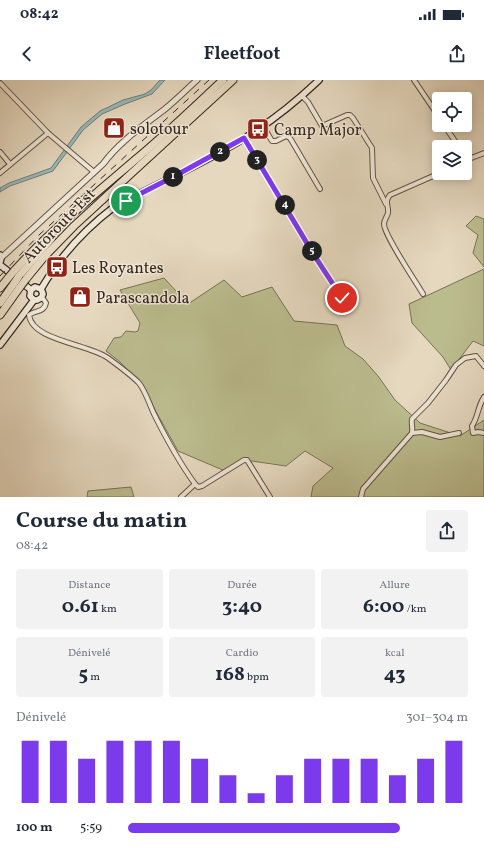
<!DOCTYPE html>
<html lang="fr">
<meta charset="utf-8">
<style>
body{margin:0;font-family:Vollkorn,serif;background:#f2f2f3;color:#1f2937;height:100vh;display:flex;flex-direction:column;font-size:15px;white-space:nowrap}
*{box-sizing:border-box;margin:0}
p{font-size:13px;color:#747a83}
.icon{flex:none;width:22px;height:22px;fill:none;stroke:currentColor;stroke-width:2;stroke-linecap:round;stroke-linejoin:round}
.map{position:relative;height:417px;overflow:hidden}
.side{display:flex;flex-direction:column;background:#fff;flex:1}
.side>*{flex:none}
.fabs{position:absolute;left:432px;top:12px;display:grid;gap:8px}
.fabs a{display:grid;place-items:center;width:40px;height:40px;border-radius:4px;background:#fff;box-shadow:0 2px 10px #0003;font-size:20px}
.pin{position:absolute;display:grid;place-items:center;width:34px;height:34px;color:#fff;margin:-17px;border:2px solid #fff;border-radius:50%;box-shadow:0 1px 4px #0007}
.km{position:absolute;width:20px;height:20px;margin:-10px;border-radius:50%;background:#222;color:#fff;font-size:11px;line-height:20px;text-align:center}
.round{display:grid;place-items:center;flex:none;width:42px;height:42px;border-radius:4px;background:#f2f2f3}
.head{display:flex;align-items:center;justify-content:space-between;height:68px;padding:0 16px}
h1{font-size:22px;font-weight:700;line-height:30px}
.metrics{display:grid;grid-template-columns:repeat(3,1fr);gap:6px;height:68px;padding:4px 16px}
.metrics div{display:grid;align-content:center;border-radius:4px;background:#f2f2f3;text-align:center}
.metrics b{font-size:20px;font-weight:700}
.metrics small{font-size:11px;font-weight:400}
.metrics p{font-size:11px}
.chart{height:112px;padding:8px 16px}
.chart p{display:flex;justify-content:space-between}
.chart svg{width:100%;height:72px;margin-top:4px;stroke:#7c3aed;stroke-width:6}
ul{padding:0 16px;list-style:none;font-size:13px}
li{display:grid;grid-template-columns:64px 48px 1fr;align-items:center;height:30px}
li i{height:10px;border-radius:5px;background:#7c3aed}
.status{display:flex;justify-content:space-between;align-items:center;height:28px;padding:0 20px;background:#fff;direction:ltr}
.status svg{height:11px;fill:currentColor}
header{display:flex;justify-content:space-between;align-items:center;height:52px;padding:0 16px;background:#fff;font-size:18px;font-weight:700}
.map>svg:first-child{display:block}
</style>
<div class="status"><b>08:42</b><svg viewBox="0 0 49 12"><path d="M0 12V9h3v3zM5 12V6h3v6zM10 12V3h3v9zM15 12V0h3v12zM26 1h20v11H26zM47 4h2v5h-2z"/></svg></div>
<header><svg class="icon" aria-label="back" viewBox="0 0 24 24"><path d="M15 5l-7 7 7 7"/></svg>Fleetfoot<svg class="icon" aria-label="share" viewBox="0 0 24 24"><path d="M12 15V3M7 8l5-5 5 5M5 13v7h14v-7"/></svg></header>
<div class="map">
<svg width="484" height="417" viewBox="0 0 484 417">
<rect width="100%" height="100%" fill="#e5d8bf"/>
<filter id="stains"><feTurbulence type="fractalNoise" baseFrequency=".005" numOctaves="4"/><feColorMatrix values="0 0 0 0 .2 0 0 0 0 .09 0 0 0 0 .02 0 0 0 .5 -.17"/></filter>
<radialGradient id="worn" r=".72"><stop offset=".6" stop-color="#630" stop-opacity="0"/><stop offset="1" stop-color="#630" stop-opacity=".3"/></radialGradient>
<g fill="#bbbc8e" stroke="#797256">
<path d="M476 136 484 139V187L473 173 478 155 466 146Z"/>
<path d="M484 189V266L473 261 451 290 443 277 412 243 409 224Z"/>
<path d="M164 198 188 224 224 200 242 217 272 207 294 241 337 245 345 266 363 279 378 296 395 320 420 343 460 356 484 340V417H311L313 406 333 388 305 371 286 386 245 380 225 391 178 371 140 303 119 281 106 271 114 258 121 257 126 251 135 252 138 251 140 243 120 210Z"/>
<path d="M131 407 134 417H87L88 411Z"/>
</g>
<path fill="#97b9b8" stroke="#717f7b" d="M160 0H165L152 14 125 24 102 34 83 50 53 91 10 106 0 112V108L9 103 51 88 81 47 100 31 123 20 145 14 151 10Z"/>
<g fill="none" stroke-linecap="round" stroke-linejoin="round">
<g stroke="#625347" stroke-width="6">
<g id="minor">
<path d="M414 0 439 37"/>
<path d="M0 3 48 53 94 92"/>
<path d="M302 16 308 22 322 46 347 35H350L353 38 372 68 373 98 386 124"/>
<path d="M444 45 459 67"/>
<path d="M263 46 272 61H276L286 56 290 58 320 109"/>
<path d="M243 58 314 175 342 217"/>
<path d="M0 72 10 84"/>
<path d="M466 80 484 73"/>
<path d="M0 93 48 53"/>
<path d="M423 214C416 202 384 155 384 144 384 140 387 137 388 133 389 126 384 122 390 115L440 93"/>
<path d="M42 217 46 223C44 233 35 230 29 235 32 261 90 264 108 278 119 286 130 294 139 303 146 312 150 326 155 336 167 360 179 382 195 404"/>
<path d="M484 317C478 326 478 337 472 346L473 353 478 352 484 353"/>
<path d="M412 353 422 352 440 357 459 353"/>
<path d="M195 404 198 407 202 406 244 380H247L270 417"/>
<path d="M181 417 195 404"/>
<path d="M361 417 363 409 412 353C413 347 411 344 412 339L428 323 446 300 456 285 465 278 476 276 484 286"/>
</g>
</g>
<g stroke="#625347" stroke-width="7">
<path id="tertiary" d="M1 178 103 84C120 61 143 46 165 29 176 20 186 10 197 0"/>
</g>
<g stroke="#37271f" stroke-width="8">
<g id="secondary">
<path d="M0 175 1 178 0 182"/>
<path d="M0 185 14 196"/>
<path d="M20 201 31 210"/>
<path d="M41 209C59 178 85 149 114 127 160 102 210 81 254 52 277 37 299 19 319 0"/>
<path d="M34 220 30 216 31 210 35 207 41 209"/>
<path d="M34 220H37L41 218 43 214 41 209"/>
<path d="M0 265 34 220"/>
</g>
</g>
<g stroke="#37271f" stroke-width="9">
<g id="motorway">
<path d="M14 191C51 150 93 116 135 80 165 55 194 27 223 0"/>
<path d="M19 196 51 159"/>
<path d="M26 199 44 177 74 146 233 0"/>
<path d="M0 208 9 197"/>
<path d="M0 223 15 202"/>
<path d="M0 235 20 207"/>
</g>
</g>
<use href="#minor" stroke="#eee6d5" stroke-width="4"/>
<use href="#tertiary" stroke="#eee6d5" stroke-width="5"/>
<use href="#secondary" stroke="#eee6d5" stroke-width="5.5"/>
<use href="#motorway" stroke="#e5d8bf" stroke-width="7"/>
<path stroke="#37271f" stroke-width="1" stroke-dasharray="7 7" stroke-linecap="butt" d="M0 196 39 155 209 0"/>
<g stroke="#37271f" stroke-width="9" stroke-linecap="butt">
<g id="motorway-bridge">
<path d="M9 197 14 191"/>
<path d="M15 202 19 196"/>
<path d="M20 207 26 199"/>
</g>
</g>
<use href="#motorway-bridge" stroke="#e5d8bf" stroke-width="7"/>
</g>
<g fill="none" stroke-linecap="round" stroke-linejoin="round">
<g stroke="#fff" stroke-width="8">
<path id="route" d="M126 121 173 97 244 58 314 175 342 218"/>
</g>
<use href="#route" stroke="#7c3aed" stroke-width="5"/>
</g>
<defs>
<g id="shop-square" transform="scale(1.15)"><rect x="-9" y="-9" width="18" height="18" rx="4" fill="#8f2418" stroke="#eee6d5"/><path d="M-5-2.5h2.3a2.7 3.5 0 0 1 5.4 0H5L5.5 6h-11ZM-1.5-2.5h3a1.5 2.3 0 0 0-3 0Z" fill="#fff"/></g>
<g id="bus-square" transform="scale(1.15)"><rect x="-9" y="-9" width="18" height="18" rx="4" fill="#8f2418" stroke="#eee6d5"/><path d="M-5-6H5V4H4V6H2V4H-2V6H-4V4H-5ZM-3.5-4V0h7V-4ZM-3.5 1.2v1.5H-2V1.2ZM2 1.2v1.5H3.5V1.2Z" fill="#fff"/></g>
</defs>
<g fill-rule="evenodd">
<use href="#shop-square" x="114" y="48"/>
<use href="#bus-square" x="258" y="49"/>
<use href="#bus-square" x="57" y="187"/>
<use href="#shop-square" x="80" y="217"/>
</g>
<g text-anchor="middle" stroke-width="3" stroke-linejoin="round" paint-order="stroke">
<g font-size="16" fill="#37271f" stroke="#eee6d5" text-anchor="start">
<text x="130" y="54">solotour</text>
<text x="274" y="55">Camp Major</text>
<text x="72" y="193">Les Royantes</text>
<text x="96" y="223">Parascandola</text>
</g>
<g font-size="16" fill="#37271f" stroke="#eee6d5">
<text transform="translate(58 145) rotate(-46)" y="6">Autoroute Est</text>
</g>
</g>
<rect width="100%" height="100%" filter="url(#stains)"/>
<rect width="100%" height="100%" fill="url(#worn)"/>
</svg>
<div class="fabs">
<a><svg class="icon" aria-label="locate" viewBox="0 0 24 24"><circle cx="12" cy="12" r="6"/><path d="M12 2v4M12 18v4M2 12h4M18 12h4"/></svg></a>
<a><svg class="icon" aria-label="layers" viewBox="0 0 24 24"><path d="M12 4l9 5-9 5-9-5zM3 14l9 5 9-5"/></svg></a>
</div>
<div class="pin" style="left:126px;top:121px;background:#1e9e55"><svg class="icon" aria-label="arrive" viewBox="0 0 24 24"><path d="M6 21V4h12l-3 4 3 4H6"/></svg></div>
<div class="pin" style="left:342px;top:218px;background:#d93025"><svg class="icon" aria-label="check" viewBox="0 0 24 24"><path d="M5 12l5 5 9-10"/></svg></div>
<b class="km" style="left:173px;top:97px">1</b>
<b class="km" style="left:220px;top:72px">2</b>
<b class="km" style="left:257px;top:80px">3</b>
<b class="km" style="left:285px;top:125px">4</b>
<b class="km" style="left:312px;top:171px">5</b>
</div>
<section class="side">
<div class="head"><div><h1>Course du matin</h1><p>08:42</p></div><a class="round"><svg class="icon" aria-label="share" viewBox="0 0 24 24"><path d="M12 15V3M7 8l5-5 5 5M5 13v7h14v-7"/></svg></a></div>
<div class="metrics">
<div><p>Distance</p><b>0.61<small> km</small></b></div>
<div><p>Durée</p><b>3:40</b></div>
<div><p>Allure</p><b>6:00<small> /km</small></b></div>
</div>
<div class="metrics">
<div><p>Dénivelé</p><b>5<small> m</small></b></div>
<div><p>Cardio</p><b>168<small> bpm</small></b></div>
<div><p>kcal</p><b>43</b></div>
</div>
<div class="chart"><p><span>Dénivelé</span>301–304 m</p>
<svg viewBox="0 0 160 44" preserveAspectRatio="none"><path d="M5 44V6M15 44V6M25 44V17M35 44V6M45 44V6M55 44V6M65 44V17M75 44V27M85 44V38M95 44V27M105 44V17M115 44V17M125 44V17M135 44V27M145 44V17M155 44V6"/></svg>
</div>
<ul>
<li><b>100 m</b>5:59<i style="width:80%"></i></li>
</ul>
</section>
